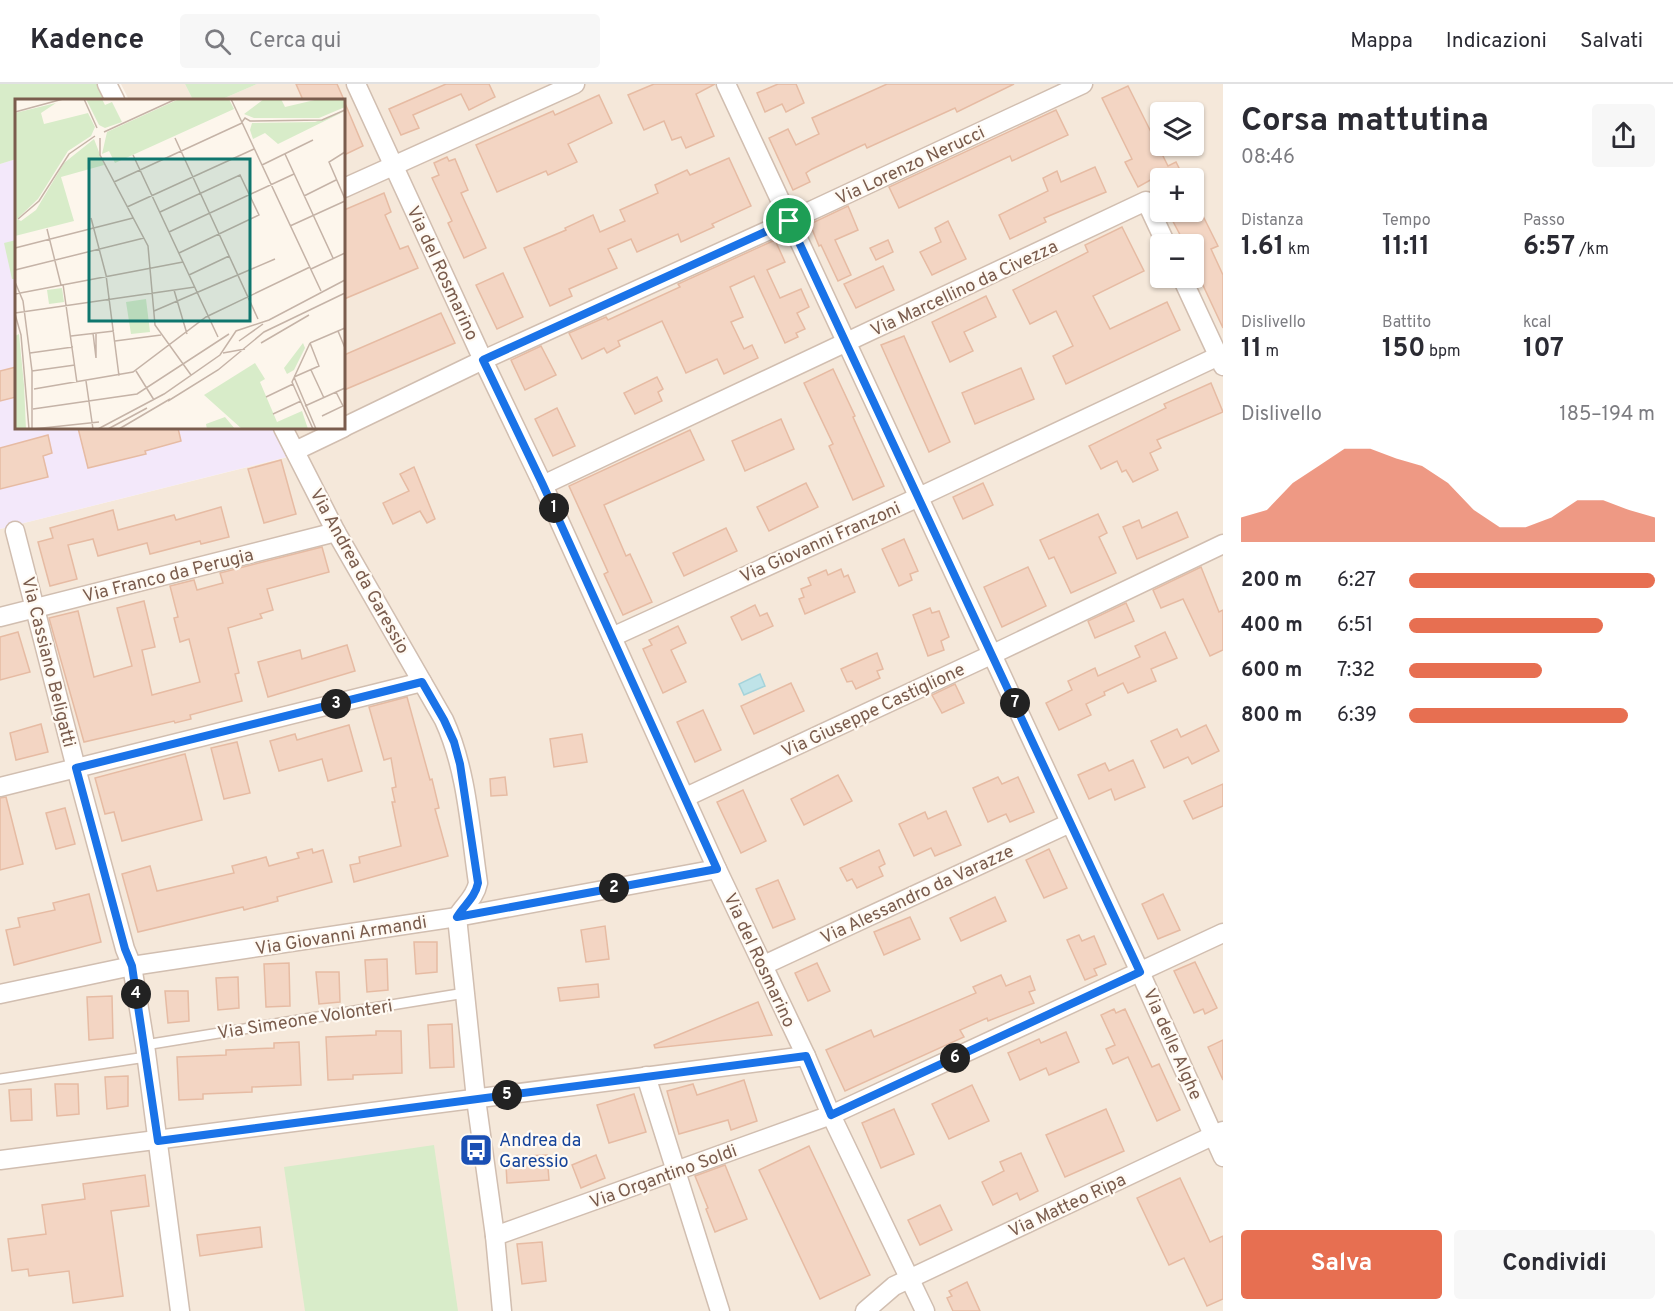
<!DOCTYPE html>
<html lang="it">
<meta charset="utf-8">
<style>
body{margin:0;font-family:Overpass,sans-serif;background:#f7f7f7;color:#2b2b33;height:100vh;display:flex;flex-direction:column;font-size:22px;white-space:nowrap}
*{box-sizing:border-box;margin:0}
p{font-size:20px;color:#7c7c81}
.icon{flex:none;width:33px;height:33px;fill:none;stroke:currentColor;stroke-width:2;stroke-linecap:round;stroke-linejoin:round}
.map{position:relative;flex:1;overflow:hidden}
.panel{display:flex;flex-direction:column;background:#fff;width:450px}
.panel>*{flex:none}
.controls{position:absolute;left:1150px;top:18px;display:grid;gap:12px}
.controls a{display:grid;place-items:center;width:54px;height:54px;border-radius:6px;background:#fff;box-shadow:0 2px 4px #0004;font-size:30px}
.pin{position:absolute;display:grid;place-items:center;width:51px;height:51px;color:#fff;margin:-26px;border:3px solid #fff;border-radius:50%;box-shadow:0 2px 6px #0007}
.km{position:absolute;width:30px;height:30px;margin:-15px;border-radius:50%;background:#222;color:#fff;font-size:16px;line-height:30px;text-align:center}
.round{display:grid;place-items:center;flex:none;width:63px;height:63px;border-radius:6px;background:#f7f7f7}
.headline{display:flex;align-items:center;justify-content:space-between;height:102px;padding:0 18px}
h1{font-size:33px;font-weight:700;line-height:45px}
.figures{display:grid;grid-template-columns:repeat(3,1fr);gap:9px;height:102px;padding:6px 18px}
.figures div{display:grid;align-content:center}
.figures b{font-size:26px;font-weight:700}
.figures small{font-size:16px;font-weight:400}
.figures p{font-size:16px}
.chart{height:168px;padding:12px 18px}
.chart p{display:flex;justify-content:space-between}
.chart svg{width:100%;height:108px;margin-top:6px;fill:#e76f51;opacity:.7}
.action{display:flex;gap:12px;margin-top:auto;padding:12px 18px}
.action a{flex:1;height:69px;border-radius:6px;background:#e76f51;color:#fff;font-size:24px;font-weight:700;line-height:69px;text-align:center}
.action a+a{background:#f7f7f7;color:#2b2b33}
ul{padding:0 18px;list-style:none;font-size:20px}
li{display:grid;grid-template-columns:96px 72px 1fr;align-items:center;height:45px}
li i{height:15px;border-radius:8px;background:#e76f51}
header{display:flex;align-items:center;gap:36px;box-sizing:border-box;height:84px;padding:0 30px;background:#fff;border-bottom:2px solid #e1e1e2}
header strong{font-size:28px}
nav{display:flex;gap:33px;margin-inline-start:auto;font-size:21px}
.search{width:420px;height:54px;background:#f7f7f7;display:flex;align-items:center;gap:15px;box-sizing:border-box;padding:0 21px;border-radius:6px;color:#7c7c81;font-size:22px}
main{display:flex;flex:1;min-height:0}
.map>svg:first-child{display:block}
</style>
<header>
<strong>Kadence</strong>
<div class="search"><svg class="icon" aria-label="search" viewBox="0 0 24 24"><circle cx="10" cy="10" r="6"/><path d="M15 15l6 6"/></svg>Cerca qui</div>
<nav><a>Mappa</a><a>Indicazioni</a><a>Salvati</a></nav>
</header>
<main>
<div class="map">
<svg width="1223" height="1227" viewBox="0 0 1223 1227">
<rect width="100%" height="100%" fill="#fdf6ec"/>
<g fill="#f5e8da" fill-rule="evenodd">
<path d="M121 0H185L193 16H129Z"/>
<path d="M257 0H1223V1227H0V445L308 368 292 344H344V16H220ZM1161 28H1194V62H1161ZM1161 94H1194V128H1161ZM1161 160H1194V194H1161Z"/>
</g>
<path fill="#f3e8fa" d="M16 75V344H272L287 373 0 445V80Z"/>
<g fill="#d8ecc9">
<path d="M0 0H97L105 16H16V75L0 80Z"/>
<path d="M185 0H257L220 16H193Z"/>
<path d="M16 156V195H12L4 159Z"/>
<path d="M434 1061 458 1227H305L284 1083Z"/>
</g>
<path fill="#bfe3e8" stroke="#a5d3da" stroke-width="1.5" d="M760 590 765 602 744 611 739 600Z"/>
<g fill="#f3d5c3" stroke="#e6bba3" stroke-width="1.5">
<path d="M296 0H337L344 16H303Z"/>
<path d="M446 0H489L495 13 469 26 461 10 413 31 419 44 401 51 389 25Z"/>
<path d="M654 0H715L696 10 714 52 686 64 681 53 672 56 664 37 644 46 628 11Z"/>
<path d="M778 0H796L804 19 786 28 782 20 765 28 757 9Z"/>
<path d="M887 0H1014L957 28 955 24 867 64 865 60 812 85 806 89 810 98 793 106 769 54 788 45 796 61 819 50 812 34Z"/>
<path d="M1128 2 1168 82 1176 78 1184 94H1154L1138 103 1125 78 1132 75 1102 14Z"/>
<path d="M599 11 612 39 568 60 577 78 548 91 546 87 497 108 476 61 553 27 555 31Z"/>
<path d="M344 17 363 62 344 71Z"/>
<path d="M1056 26 1068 51 1012 77 1010 72 899 124 889 103Z"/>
<path d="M447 73 449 77 455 75 468 106 461 109 486 164 464 174 448 139 452 137 432 94 439 91 434 79Z"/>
<path d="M729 74 751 122 712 140 714 143 681 158 678 150 637 168 631 155 608 165 617 184 569 205 572 212 550 222 524 164 566 146 565 144 593 131 600 148 625 137 620 126 658 109 655 101 687 86 690 91Z"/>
<path d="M1095 83 1106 108 1044 134 1046 138 1010 155 999 131 1048 107 1043 94 1057 87 1061 98Z"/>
<path d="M384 109 391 128 385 131 400 165 408 162 418 184 344 215V126Z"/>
<path d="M848 122 858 146 835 156 851 191 838 197 821 161 819 162 810 140Z"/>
<path d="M1168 128H1201L1218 162 1211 165 1223 191V244L1194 182V160H1185Z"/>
<path d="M948 137 966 175 932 191 920 168 941 158 935 144Z"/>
<path d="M1122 143 1144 187 1093 212 1110 245 1167 218 1180 246 1066 300 1053 272 1073 262 1056 227 1030 240 1013 206 1088 168 1085 161Z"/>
<path d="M775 156 785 178 767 186 780 214 801 205 809 223 797 229 805 245 796 249 798 253 785 259 754 192 730 203 743 233 731 238 744 265 752 261 758 274 724 290 717 275 686 289 662 237 618 257 620 262 607 269 604 264 582 275 569 249 606 233 608 236 680 203 678 200Z"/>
<path d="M888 156 893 168 876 176 870 164Z"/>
<path d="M883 182 894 206 856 224 844 200Z"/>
<path d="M503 189 523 233 497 245 476 201Z"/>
<path d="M986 212 996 233 964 248 973 267 950 278 932 238Z"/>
<path d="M441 229 455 259 344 306V271Z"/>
<path d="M904 252 950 358 929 368 881 261Z"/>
<path d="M541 262 556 291 525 306 511 276Z"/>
<path d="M16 283V313L0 317V287Z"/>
<path d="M1021 284 1034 315 975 340 962 309Z"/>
<path d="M833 285 855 332 853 333 884 402 853 416 829 362 833 360 804 299Z"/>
<path d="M657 293 663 305 658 308 662 317 635 330 624 309Z"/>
<path d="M1211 299 1223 328 1157 356 1161 364 1150 369 1158 386 1133 398 1126 386 1122 388 1117 377 1101 385 1089 362 1166 324 1164 320Z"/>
<path d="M557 324 575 362 553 372 535 335Z"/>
<path d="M781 335 794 365 745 387 732 357Z"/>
<path d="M78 344H178L181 357 145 367 146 370 88 384Z"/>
<path d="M690 346 704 376 604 421 626 472 630 470 652 518 623 531 604 490 608 488 569 402Z"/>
<path d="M48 351 52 369 43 372 48 393 0 405V364Z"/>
<path d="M281 376 296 430 264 439 248 385Z"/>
<path d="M414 383 435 435 427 439 420 427 393 440 383 419 409 407 400 390Z"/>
<path d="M806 399 818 423 769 447 757 423Z"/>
<path d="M983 399 993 421 963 435 953 413Z"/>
<path d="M221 423 229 453 201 460 200 457 150 470 147 459 98 472 93 455 68 461 77 495 50 502 38 458 53 454 50 444 113 426 118 446 174 431 176 436Z"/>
<path d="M1177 428 1188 453 1137 475 1123 443 1139 436 1142 444Z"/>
<path d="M1098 430 1107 449 1099 453 1116 489 1071 509 1054 473 1049 475 1040 456Z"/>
<path d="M726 444 737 467 684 492 673 469Z"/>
<path d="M904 455 918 487 910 490 912 496 899 502 882 465Z"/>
<path d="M322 463 329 488 267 505 273 526 260 530 262 534 228 544 239 589 235 590 242 617 190 631 191 635 175 639 174 637 84 658 49 534 78 527 94 593 132 582 117 524 144 517 155 563 142 566 152 611 200 598 189 555 180 558 174 534 178 533 170 502 194 496 197 506 223 499 220 489Z"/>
<path d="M1028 483 1046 522 1002 543 984 503Z"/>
<path d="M1201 483 1219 528 1223 526V566L1210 572 1183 515 1161 524 1153 506Z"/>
<path d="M841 485 844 493 848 491 855 508 805 530 799 515 804 513 801 505 811 501 808 494 826 486 828 491Z"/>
<path d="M1126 519 1134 537 1095 554 1088 537Z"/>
<path d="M755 521 760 532 767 529 773 542 742 556 731 533Z"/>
<path d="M930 524 932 529 939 527 949 553 941 557 944 566 928 572 913 531Z"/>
<path d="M678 542 686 559 671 566 686 598 663 609 643 565 652 561 649 556Z"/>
<path d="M18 548 30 588 0 596V553Z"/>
<path d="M1165 548 1177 574 1151 585 1156 597 1128 609 1123 599 1104 608 1105 611 1086 620 1091 631 1059 646 1046 619 1072 606 1068 597 1095 584 1098 592 1140 573 1135 562Z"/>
<path d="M347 561 355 587 268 613 258 578 300 566 302 575Z"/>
<path d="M877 569 883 585 877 587 880 594 856 605 852 597 847 598 841 585Z"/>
<path d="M791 599 804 627 754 650 741 622Z"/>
<path d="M955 600 964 619 942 629 932 611Z"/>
<path d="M407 613 430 696 432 695 439 724 435 725 448 772 354 798 350 781 360 779 359 773 401 762 392 718H395L392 704 396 703 391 674 384 676 369 623Z"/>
<path d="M703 626 721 666 695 678 677 638Z"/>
<path d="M41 640 48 668 16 676 10 649Z"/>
<path d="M349 641 362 687 328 697 322 675 279 687 270 657 295 650 297 656Z"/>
<path d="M1206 641 1219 667 1192 680 1188 673 1164 684 1151 657 1177 645 1181 653Z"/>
<path d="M582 650 587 678 554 683 550 655Z"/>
<path d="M237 658 250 709 224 715 211 664Z"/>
<path d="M185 670 202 736 122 757 114 728 105 730 95 694Z"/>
<path d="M1133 676 1145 703 1115 716 1111 705 1089 715 1078 691 1105 679 1109 687Z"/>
<path d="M838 691 852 717 804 741 791 715Z"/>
<path d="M505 693 507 711 491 712 490 695Z"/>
<path d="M998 693 1002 700 1018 693 1034 728 1010 738 1006 730 988 738 973 704Z"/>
<path d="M1223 700V722L1193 735 1184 717Z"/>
<path d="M743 706 766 757 741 769 717 718Z"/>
<path d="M6 713 23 780 0 786V714Z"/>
<path d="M65 724 75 760 56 765 46 729Z"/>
<path d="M946 727 961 761 935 772 931 764 914 772 899 740 925 728 928 735Z"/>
<path d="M312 765 313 769 323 766 332 798 277 813 278 817 244 826 243 823 138 848 122 790 150 782 157 807 234 789 232 782 266 773 269 782 299 774 297 769Z"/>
<path d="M1049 765 1067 804 1044 814 1026 776Z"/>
<path d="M879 766 885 780 879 783 883 792 857 804 852 795 847 797 840 784Z"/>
<path d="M778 796 795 835 773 844 756 805Z"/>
<path d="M89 810 101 858 14 881 6 846 20 843 18 834 55 826 53 819Z"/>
<path d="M1163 810 1180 846 1158 855 1142 820Z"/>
<path d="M995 813 1006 837 961 857 950 834Z"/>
<path d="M910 833 920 855 884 871 874 848Z"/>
<path d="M605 842 609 875 586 878 581 846Z"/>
<path d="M1079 851 1082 857 1094 852 1106 880 1094 885 1097 891 1085 896 1067 856Z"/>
<path d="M414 858H437V888L416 890Z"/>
<path d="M387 875 388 906 367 908 365 876Z"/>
<path d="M1195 878 1217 924 1205 930 1203 925 1194 929 1174 887Z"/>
<path d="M289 879 290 922 266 923 264 880Z"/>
<path d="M817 879 830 907 808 917 795 889Z"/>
<path d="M316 888H339L340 918 319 920Z"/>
<path d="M1001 891 1006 902 1030 892 1035 906 1029 908 1034 919 988 937 987 934 960 946 964 953 845 1007 826 966 871 946 874 953 976 909 973 903Z"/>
<path d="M238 893 239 924 218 926 216 894Z"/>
<path d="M598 900 599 913 560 917 558 904Z"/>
<path d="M165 907H188L189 937 168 939Z"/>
<path d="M112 912 113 954 89 956 87 913Z"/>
<path d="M758 918 772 951 655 964 654 961Z"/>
<path d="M1114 925 1116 929 1125 925 1152 983 1159 980 1180 1026 1157 1037 1128 973 1113 980 1106 965 1115 961 1101 931Z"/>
<path d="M452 940 454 983 430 984 428 941Z"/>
<path d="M376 947H401L402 989 353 991V995L328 996 326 953 376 951Z"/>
<path d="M1066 948 1079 978 1049 991 1046 984 1020 996 1008 969 1039 955 1041 959Z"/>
<path d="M1223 956V996L1208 963Z"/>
<path d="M299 958 301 1001 252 1003V1008L203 1010V1015L179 1016 177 973 226 971V966L274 964V959Z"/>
<path d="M128 992V1022L107 1025 105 993Z"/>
<path d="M744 996 757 1037 731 1046 728 1036 679 1050 667 1007 693 1000 697 1011Z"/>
<path d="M55 1000H78L79 1030 57 1032Z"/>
<path d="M972 1001 989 1037 949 1055 932 1020Z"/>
<path d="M31 1005 32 1036 11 1037 9 1006Z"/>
<path d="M634 1010 646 1048 609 1059 597 1021Z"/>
<path d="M894 1025 914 1070 881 1084 862 1039Z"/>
<path d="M1106 1025 1124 1067 1065 1093 1046 1051Z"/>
<path d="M809 1062 870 1191 820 1215 759 1086Z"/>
<path d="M1021 1069 1038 1107 1020 1116 1017 1109 993 1121 982 1098 1004 1087 1000 1078Z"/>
<path d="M547 1071 549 1096 507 1099 506 1081 524 1080V1072Z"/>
<path d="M596 1071 605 1094 581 1104 572 1081Z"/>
<path d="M725 1081 747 1135 715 1148 706 1125 708 1124 695 1092Z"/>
<path d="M145 1091 149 1122 111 1127 123 1212 73 1219 69 1187 29 1192 28 1185 12 1187 8 1155 46 1150 42 1121 85 1115 83 1100Z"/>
<path d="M1180 1094 1210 1158 1223 1152V1215L1207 1222 1184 1174 1169 1181 1137 1114Z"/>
<path d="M940 1121 952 1146 920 1161 908 1136Z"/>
<path d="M260 1143 262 1163 200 1172 197 1151Z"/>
<path d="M542 1158 546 1197 522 1200 517 1160Z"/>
<path d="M967 1198 980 1227H953L947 1214 952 1212 949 1207Z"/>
</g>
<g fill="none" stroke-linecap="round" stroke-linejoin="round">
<g stroke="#d1beb0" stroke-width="12">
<g id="lane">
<path d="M145 961 465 909"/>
<path d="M0 995 146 973"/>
</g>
</g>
<g stroke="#d1beb0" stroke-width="21">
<g id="street">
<path d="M107 0 115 16"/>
<path d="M356 0 483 276 543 401 717 785 806 972 831 1031 925 1227"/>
<path d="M726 0 1140 888 1223 1073"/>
<path d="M344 104 575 0"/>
<path d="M1182 194 1223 282"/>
<path d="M344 343 483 276 789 137 1083 0"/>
<path d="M283 344 336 448 444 636C467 686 470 745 478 799 475 814 464 821 457 833L476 1015 495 1152 502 1227"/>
<path d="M295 367 343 344"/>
<path d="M543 401 1146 117 1166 160"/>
<path d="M15 447 76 684 125 865 132 882 145 961 180 1227"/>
<path d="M0 533 336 448"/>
<path d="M612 553 919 413 1223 270"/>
<path d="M0 703 422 598"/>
<path d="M686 713 993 570 1223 460"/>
<path d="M764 881 1070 739"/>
<path d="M0 910 132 882 457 833 717 785"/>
<path d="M646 992 720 1227"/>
<path d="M0 1076 806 972"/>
<path d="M495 1152 831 1031 1223 849"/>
<path d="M865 1227 894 1202 1223 1047"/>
</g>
</g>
<use href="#lane" stroke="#fff" stroke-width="9"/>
<use href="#street" stroke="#fff" stroke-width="18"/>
</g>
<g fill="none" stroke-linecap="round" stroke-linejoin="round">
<g stroke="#fff" stroke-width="12">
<path id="route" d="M789 137 1140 888 831 1031 806 972 158 1057 132 882 125 865 76 684 422 598 444 636 454 658 460 680 478 799C475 814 464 821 457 833L717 785 543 401 483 276Z"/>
</g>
<use href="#route" stroke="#1a73e8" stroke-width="8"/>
</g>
<defs>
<g id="bus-square" transform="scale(1.725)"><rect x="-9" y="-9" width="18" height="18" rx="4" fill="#1a4fb4" stroke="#fffaf3"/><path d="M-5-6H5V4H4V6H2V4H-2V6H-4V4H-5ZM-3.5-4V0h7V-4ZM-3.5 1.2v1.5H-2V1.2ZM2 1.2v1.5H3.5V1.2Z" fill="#fff"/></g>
</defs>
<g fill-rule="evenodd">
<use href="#bus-square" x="476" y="1066"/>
</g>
<g text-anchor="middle" stroke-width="4.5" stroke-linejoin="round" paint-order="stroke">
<g font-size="18" fill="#7a5c4d" stroke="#fffaf3">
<text transform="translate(910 81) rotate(-25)" y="6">Via Lorenzo Nerucci</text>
<text transform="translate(443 189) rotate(65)" y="6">Via del Rosmarino</text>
<text transform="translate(964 204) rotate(-25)" y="6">Via Marcellino da Civezza</text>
<text transform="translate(820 458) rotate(-24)" y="6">Via Giovanni Franzoni</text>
<text transform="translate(360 487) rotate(61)" y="6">Via Andrea da Garessio</text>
<text transform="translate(168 491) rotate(-14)" y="6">Via Franco da Perugia</text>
<text transform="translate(49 578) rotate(76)" y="6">Via Cassiano Beligatti</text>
<text transform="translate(873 626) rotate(-25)" y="6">Via Giuseppe Castiglione</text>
<text transform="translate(917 810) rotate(-25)" y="6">Via Alessandro da Varazze</text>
<text transform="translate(341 851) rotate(-9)" y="6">Via Giovanni Armandi</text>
<text transform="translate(760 876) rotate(65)" y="6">Via del Rosmarino</text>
<text transform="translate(305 935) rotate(-9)" y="6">Via Simeone Volonteri</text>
<text transform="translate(1173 960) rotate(66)" y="6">Via delle Alghe</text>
<text transform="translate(663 1092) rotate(-20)" y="6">Via Organtino Soldi</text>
<text transform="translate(1067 1121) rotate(-25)" y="6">Via Matteo Ripa</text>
</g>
<g font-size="18" fill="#164399" stroke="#fffaf3" text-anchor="start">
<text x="499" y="1062">Andrea da<tspan x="499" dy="21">Garessio</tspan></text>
</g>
</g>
<g transform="translate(15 15)">
<rect width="330" height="330" fill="#fdf6ec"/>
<path d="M71 0H87L90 6 97 3 107 23 90 29 84 26ZM164 0H214L219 10 100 64 94 52 87 55 92 33ZM249 0H266L270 8 304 0H330V8L304 19H239L229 15ZM41 4 26 14 29 25 73 14 80 28 76 37 53 52 23 100 2 120 6 122 21 111 49 64 79 40 89 66 46 78 59 122 0 137V14ZM330 12 263 45 250 34 238 40 235 31 237 24 300 23ZM47 189 49 203 34 205 32 191ZM131 200 135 233 116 235 111 203ZM4 235 9 286 11 330H0V237ZM288 244 290 249 279 271 272 275 269 269ZM240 264 250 280 245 283 262 323 287 312 293 330H227L189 296ZM210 318 220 330H192L191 325Z" fill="#d8ecc9"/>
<path fill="none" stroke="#c5b3a7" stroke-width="1.5" d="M69 0 82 29M216 0 306 192M0 13 48 0M227 23 230 19 235 22 307 21 330 11M89 33 161 0M85 39V56L133 147 140 226 176 276M160 39 243 220M330 53 314 63 330 100M270 55 318 159M118 56 203 238M247 66 298 41M99 83 227 24M289 97 321 81M112 108 239 50M145 113 225 76 244 116 164 154M76 119 91 176 104 277M3 120 24 102 54 55 80 37M275 127 330 102M32 130 46 186M154 133 279 75M0 149 118 119M296 170 330 154M0 171 129 139M174 176 214 157M0 183 8 202 17 272V330M48 185 62 284M159 191 172 235M0 195 168 163M139 212 260 160M0 214 180 188M0 215 6 236 14 330M323 232 330 249M78 234 81 259V234M56 237 99 232M100 242 146 236M224 242 248 225M246 244 294 216M295 244 277 283 298 330M295 244 330 229M15 254 58 248M208 254 230 250M296 271 309 299M17 272 60 266M121 272 139 301M279 278 301 330M279 278 304 267 295 244M71 282 78 330M19 290 118 273 191 218 295 168M251 298 278 285M153 302 203 271 249 233 330 194M290 307 330 289M18 310 122 295 214 235M258 315 286 302M307 317 328 307 321 293M18 330 84 323M83 330 149 295 205 256 221 232 254 221 330 181M93 330 132 309M104 330 155 300"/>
<path fill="#0f766e" fill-opacity="0.15" stroke="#0f766e" stroke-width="3" d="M74 60H235V222H74Z"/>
<rect width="330" height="330" fill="none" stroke="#7a5c4d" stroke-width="3"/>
</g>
</svg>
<div class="controls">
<a><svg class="icon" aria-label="layers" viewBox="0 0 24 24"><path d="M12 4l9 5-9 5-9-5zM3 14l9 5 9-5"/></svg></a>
<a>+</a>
<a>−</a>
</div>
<div class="pin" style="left:789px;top:137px;background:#1e9e55"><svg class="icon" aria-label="arrive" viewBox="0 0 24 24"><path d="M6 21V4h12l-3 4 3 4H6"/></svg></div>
<b class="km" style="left:554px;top:424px">1</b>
<b class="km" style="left:614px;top:804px">2</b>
<b class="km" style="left:336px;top:620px">3</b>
<b class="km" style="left:136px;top:910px">4</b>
<b class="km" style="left:507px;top:1011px">5</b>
<b class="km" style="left:955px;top:974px">6</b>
<b class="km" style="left:1015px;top:619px">7</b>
</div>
<section class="panel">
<div class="headline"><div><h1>Corsa mattutina</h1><p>08:46</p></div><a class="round"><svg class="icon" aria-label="share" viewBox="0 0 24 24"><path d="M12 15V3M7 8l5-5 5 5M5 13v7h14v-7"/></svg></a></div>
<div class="figures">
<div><p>Distanza</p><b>1.61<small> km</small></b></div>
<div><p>Tempo</p><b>11:11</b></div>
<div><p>Passo</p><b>6:57<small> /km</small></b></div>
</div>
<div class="figures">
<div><p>Dislivello</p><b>11<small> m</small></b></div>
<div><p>Battito</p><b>150<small> bpm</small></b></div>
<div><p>kcal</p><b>107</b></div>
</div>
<div class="chart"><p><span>Dislivello</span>185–194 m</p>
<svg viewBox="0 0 160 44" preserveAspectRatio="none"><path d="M0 44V34L10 31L20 20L30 13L40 6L50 6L60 10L70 13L80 20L90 31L100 38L110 38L120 34L130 27L140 27L150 31L160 34V44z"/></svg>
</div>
<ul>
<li><b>200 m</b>6:27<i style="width:100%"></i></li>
<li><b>400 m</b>6:51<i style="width:79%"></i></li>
<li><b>600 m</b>7:32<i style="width:54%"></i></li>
<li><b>800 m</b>6:39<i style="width:89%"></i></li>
</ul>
<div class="action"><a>Salva</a><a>Condividi</a></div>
</section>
</main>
